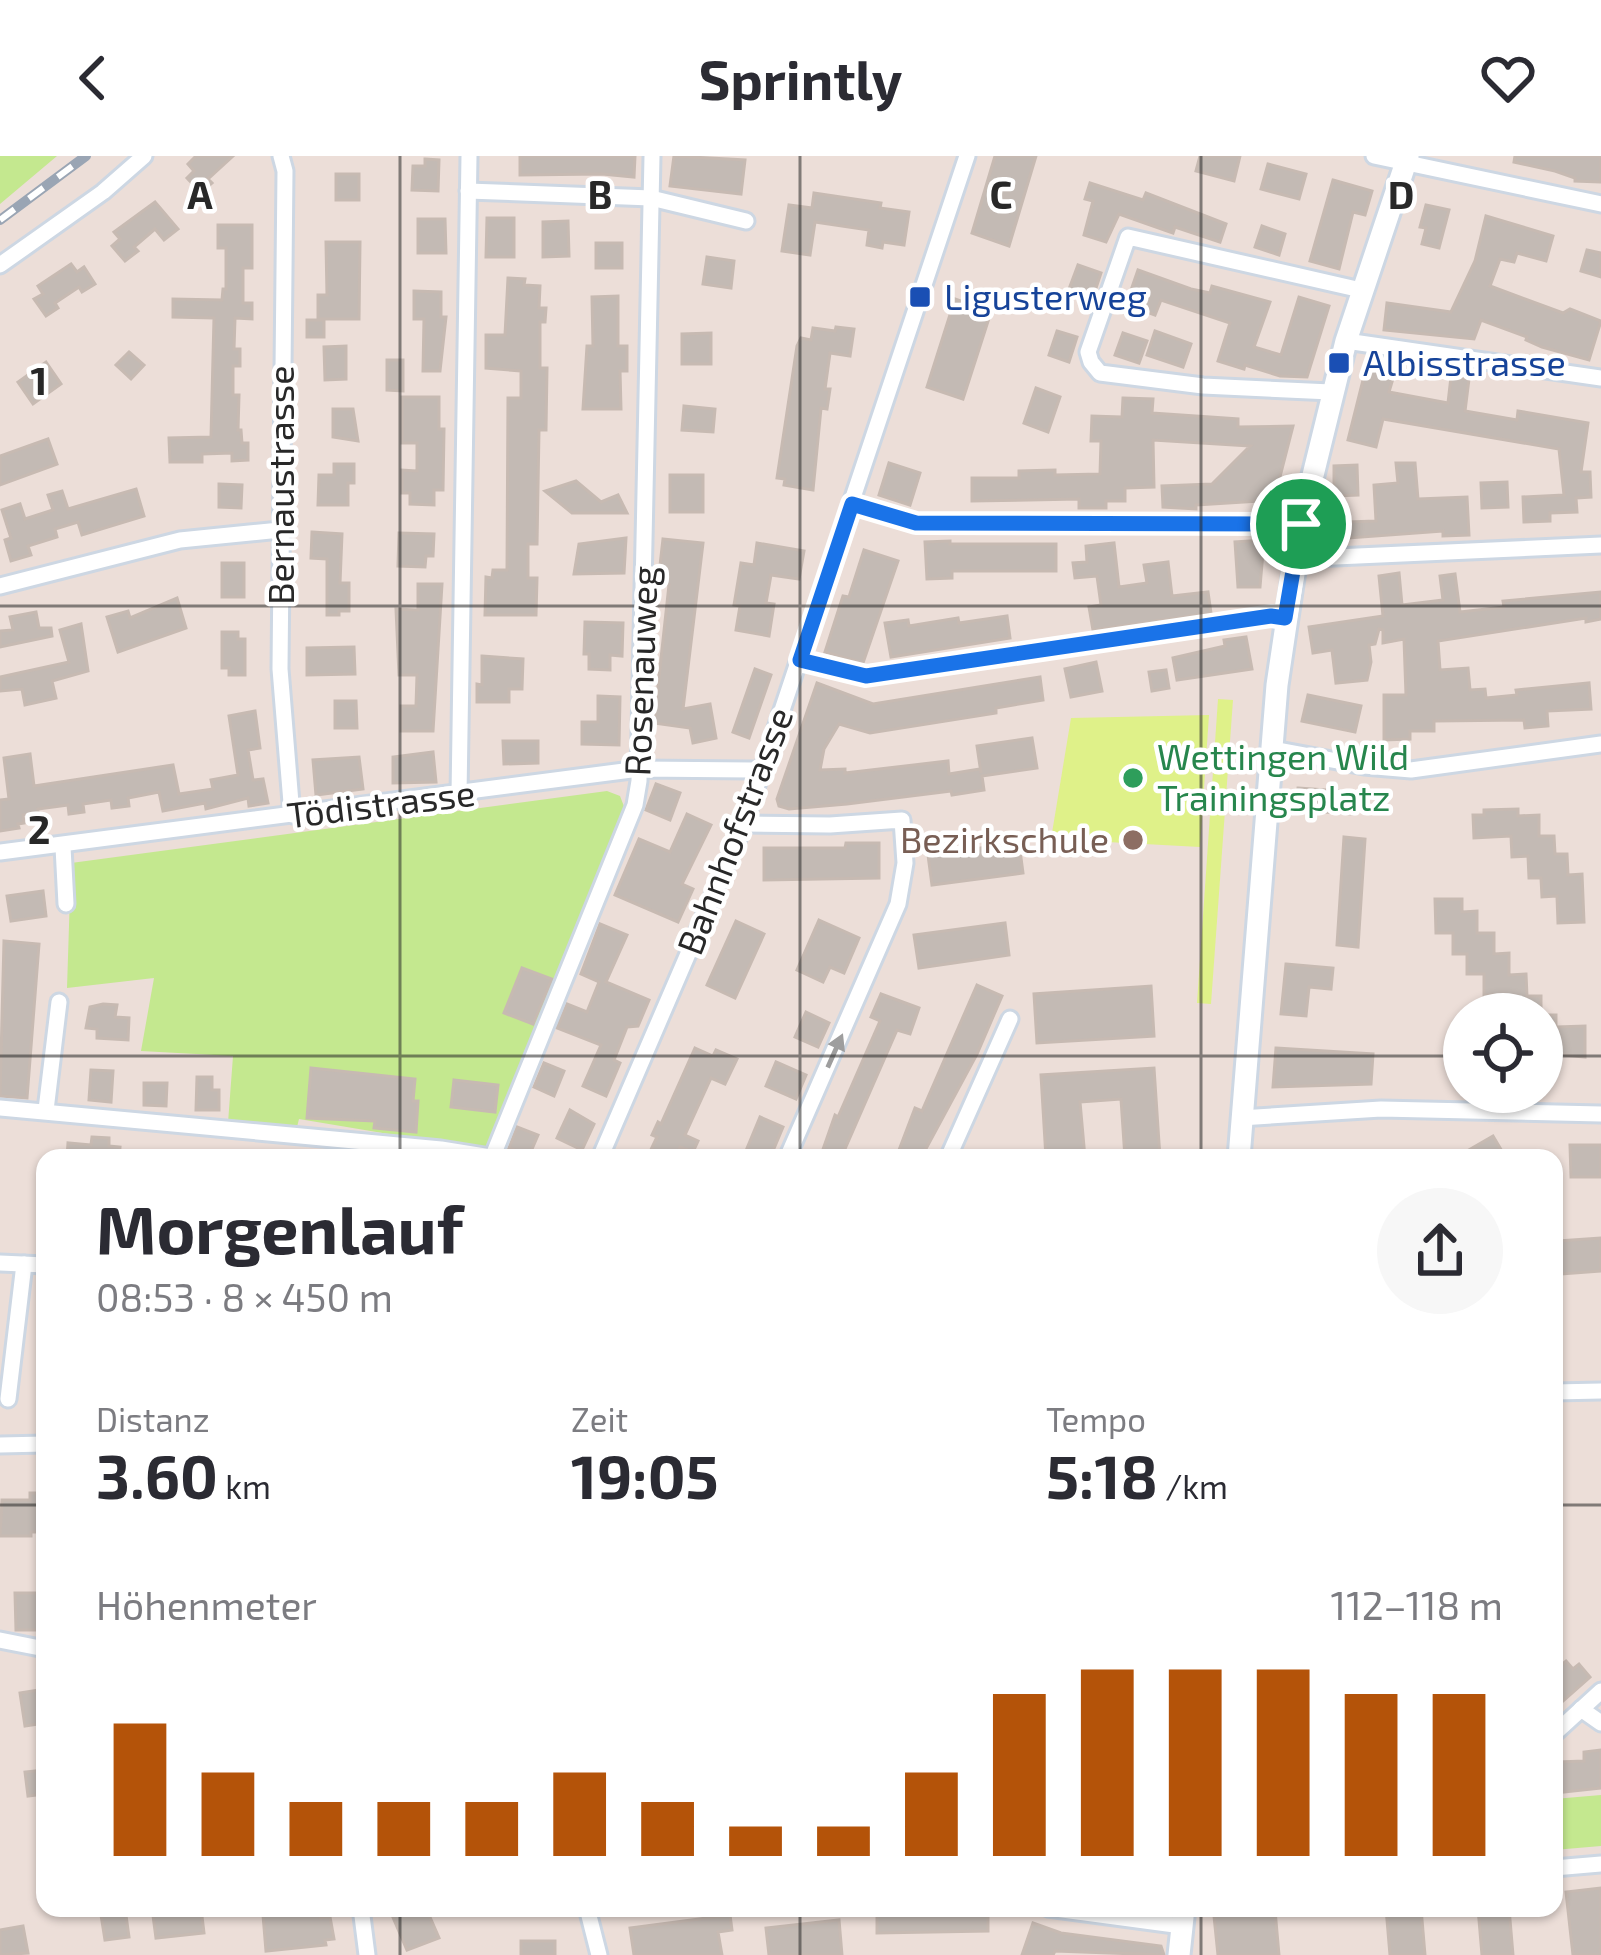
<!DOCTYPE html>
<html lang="de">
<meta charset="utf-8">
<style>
body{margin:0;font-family:"Exo 2",sans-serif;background:#f7f7f7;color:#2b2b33;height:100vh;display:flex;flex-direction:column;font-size:45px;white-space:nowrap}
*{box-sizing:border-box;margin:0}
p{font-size:39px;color:#7c7c81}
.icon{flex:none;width:66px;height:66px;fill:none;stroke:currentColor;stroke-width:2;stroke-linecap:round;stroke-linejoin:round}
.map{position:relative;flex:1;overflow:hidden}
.sheet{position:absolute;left:36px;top:993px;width:1527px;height:768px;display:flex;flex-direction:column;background:#fff;border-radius:24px;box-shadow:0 3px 9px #0004}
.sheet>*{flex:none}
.fabs{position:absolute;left:1443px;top:837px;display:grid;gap:24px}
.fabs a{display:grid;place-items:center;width:120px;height:120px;border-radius:50%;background:#fff;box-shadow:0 3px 9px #0004;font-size:60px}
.pin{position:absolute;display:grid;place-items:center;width:102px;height:102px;color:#fff;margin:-51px;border:6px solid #fff;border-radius:50%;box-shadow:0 3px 12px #0007}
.round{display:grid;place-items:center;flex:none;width:126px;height:126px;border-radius:63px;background:#f7f7f7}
.headline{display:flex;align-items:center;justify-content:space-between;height:204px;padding:0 60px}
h1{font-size:66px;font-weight:700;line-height:90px}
.metrics{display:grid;grid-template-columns:repeat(3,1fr);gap:18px;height:204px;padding:12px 60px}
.metrics div{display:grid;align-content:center}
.metrics b{font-size:60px;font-weight:700}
.metrics small{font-size:33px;font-weight:400}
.metrics p{font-size:33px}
.chart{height:336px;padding:24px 60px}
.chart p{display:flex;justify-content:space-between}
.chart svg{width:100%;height:216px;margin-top:12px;stroke:#b45309;stroke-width:6}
header{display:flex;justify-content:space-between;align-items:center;height:156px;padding:0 60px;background:#fff;font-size:54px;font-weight:700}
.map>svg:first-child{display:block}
</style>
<header><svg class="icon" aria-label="back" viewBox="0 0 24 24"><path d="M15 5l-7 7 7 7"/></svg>Sprintly<svg class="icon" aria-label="heart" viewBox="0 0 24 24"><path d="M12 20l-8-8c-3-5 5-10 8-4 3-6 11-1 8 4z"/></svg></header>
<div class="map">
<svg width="1601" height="1799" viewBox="0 0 1601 1799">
<rect width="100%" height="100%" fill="#ecded8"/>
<g fill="#c4e88f">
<path d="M0 0H57L0 48Z"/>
<path d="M607 635 620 640 625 653 563 800 490 995 299 963 297 971 228 967 233 900 141 895 154 822 67 832 71 707Z"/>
<path d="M1601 1639V1690L1554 1694V1643Z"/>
</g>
<g fill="#dff189">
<path d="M1218 543 1233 544 1211 848 1197 847Z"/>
<path d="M1209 559 1200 691 1051 683 1071 562Z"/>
</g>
<g fill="#c3bab4" stroke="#c7bab2" stroke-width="3">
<path d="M196 0H233L208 23 212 27 201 37 187 22 194 15 188 8Z"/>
<path d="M520 0H635L634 21 602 18 520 19Z"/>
<path d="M674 0 745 4 741 38 670 30Z"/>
<path d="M995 0H1036L1009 90 972 77Z"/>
<path d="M1200 0H1240L1234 25 1196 15Z"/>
<path d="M1515 0H1601V26L1575 25V22L1555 15 1514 6Z"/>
<path d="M425 3 439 4 438 35 412 34 413 10H425Z"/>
<path d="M1268 8 1306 18 1299 43 1261 33Z"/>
<rect x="336" y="18" width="23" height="26"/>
<path d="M1333 24 1372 35 1365 59 1353 56 1339 113 1310 105Z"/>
<path d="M1090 27 1143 44 1146 37 1226 68 1220 86 1175 71 1173 77 1119 58 1106 86 1084 79 1093 45 1085 43Z"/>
<path d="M814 37 881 47 880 52 909 56 904 89 883 86 882 92 867 89 869 74 815 66 810 99 782 95 789 49 812 52Z"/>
<path d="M155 46 178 73 164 84 155 73 134 91 138 95 125 105 112 90 120 83 114 76Z"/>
<path d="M1426 49 1449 54 1439 92 1422 88 1426 72 1420 71Z"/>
<path d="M1486 60 1553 80 1546 105 1517 97 1514 106 1500 103 1490 130 1563 157 1570 153 1601 165 1589 204 1542 191 1526 184 1527 181 1481 164 1474 183 1384 174 1387 147 1451 156 1475 105Z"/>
<path d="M487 62H514V101H486Z"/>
<path d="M418 63H445L446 97H418Z"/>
<path d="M568 65 569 100 543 101V66Z"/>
<path d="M218 69H252V112H243V147H252V163L235 162 234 193H240V210H233V239H239L238 274H241L242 287H248V304L232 305V297L202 298V306H170L169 282 211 281 214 162 173 161V143L222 144 223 133H226V92H218Z"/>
<path d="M1262 70 1285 78 1279 99 1255 91Z"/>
<path d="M326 86H360L359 163H318V139H327Z"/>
<rect x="596" y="87" width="26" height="25"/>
<path d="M1587 94 1601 97V121L1581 115Z"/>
<path d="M707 101 734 105 731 132 703 128Z"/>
<path d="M71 108 77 116 84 111 95 128 82 136 79 131 55 147 58 152 46 160 34 143 43 138 38 130Z"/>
<path d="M1078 109 1101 117 1093 141 1069 133Z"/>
<path d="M1138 114 1191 133 1210 137 1212 130 1270 146 1254 191 1281 199 1299 141 1329 150 1307 221 1280 220 1245 209 1244 213 1218 205 1230 167 1161 144 1155 159 1136 152 1139 143 1129 140Z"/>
<path d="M508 122 525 123 524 129 540 130 539 152H546L545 166H540V212H547L546 274H539L537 388H528V422H537L536 459H485L486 421 492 422 493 414H507L508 242H521V215L486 212V179H505Z"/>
<path d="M414 135 441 136V161H446L440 215H423L424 163H414Z"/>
<path d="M618 140V190H627V215H620L621 253H583L587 190H593L592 141Z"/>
<path d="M955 143 991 156 963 243 927 231Z"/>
<rect x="307" y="164" width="17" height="17"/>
<path d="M836 171 854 173 850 200 830 197 825 233H830L827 253 821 252 813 334 784 329 785 323 777 322 797 190 801 182 811 184 813 172 835 175Z"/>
<path d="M1057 175 1077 181 1069 206 1049 199Z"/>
<path d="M1155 175 1191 188 1183 211 1147 199Z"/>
<path d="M711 177V208H682V178Z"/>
<path d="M1123 177 1147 185 1139 207 1115 199Z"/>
<path d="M346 190V223L325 224 324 191Z"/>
<path d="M129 196 144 209 131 223 116 209Z"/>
<path d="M387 204H403V235L387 234Z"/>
<path d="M46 206 61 228 33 248 18 226Z"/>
<path d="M1366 212 1394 219 1389 236 1448 247 1451 221 1469 223 1465 255 1517 264 1518 255 1588 267 1581 316H1590L1591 341 1576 342 1577 356 1550 357V365L1524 366 1523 341 1564 339 1559 293 1383 263 1376 291 1348 284Z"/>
<path d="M1036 232 1060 241 1048 276 1024 267Z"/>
<path d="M402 241H439V273H444L443 334H434V349L410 348V337H402V314L417 315V287H402Z"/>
<path d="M1123 242 1153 243 1152 257 1238 263V271L1293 270 1274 344 1196 349V353L1163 351 1162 330 1212 328 1250 290 1153 284 1154 331 1125 332V345H1106V352H1079V343L972 345V322H1019V315L1055 314V319L1100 318 1101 285H1091L1092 260 1122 261Z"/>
<path d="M684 250 715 253 713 276 682 274Z"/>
<path d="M333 253H353L358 285 333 281Z"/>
<path d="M48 283 57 308 0 329V300Z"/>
<path d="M889 307 920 317 910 349 879 339Z"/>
<path d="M1396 307H1415L1418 343 1467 341 1469 379 1443 380V375L1322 384 1321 358 1346 356 1347 366 1376 365 1374 329 1398 327Z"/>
<path d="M334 308H354V327H348V349H318L319 319H334Z"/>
<path d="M1357 309 1358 339 1334 340V310Z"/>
<rect x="670" y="319" width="33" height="37"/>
<path d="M576 325 601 346 618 339 627 357H572L545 335Z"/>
<path d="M1507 326 1508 351 1482 352 1481 327Z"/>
<path d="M219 328 242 329 241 352 219 351Z"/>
<path d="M136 333 144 360 82 379 78 366 55 373 57 381 28 390 31 399 11 405 5 384 11 382 2 354 20 348 25 363 53 354 48 339 62 335 68 353Z"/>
<path d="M312 376 342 378 340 427H349V455H339V459H327V403L311 402Z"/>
<path d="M399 377 434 378 433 400H426L425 411 398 410Z"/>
<path d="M626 382 624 417 574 418 579 388Z"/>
<path d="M663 383 703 387 683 553 710 548 716 582 693 587 690 572 654 567 669 429 658 427Z"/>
<path d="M1264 384 1260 431H1238L1235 386Z"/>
<path d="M950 385V388H1056V415H952V422L927 423 925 386Z"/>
<path d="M757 387 804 395 799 423 771 419 766 447 774 448 769 480 736 474 740 450 734 449 741 407 754 409Z"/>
<path d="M1114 387 1119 431 1147 427 1144 409 1168 406 1172 440 1208 436 1211 457 1093 474 1089 451 1101 449 1097 420 1075 422 1073 407 1087 406 1086 390Z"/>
<path d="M864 394 898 405 863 507 825 496 843 440 849 441Z"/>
<rect x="222" y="407" width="22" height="34"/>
<path d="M1399 417 1402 449 1443 444 1440 420 1455 418 1460 456 1504 451 1503 445 1601 436V463L1586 466V462L1438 485 1440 514 1468 512 1470 534 1485 533 1486 542 1517 539 1516 534 1589 527 1591 553 1547 555 1548 570 1525 572 1524 564 1434 565V575H1410V583L1384 584V539H1406L1404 483 1383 487V474L1379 473 1375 488 1369 489 1371 506 1367 524 1336 527 1332 494 1313 497 1309 471 1383 460 1379 420Z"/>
<path d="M418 428H442L433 575H401V550H416L417 519H399L396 453 418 454Z"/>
<path d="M177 442 186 472 118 496 107 461 128 455 130 462Z"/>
<path d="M36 456 39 472H51L52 480 0 491V475L13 474 10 461Z"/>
<path d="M1007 460 1010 482 891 501 885 467 908 464 909 470 958 462 959 467Z"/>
<path d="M585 466 623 467 622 500 610 499V514L589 513V498H584Z"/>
<path d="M81 468 88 515 52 525 56 542 25 549 22 533 0 535V521L69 506 60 474Z"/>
<path d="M222 476H238V483H245V519H229V512H222Z"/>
<path d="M1246 481 1252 513 1177 524 1173 502 1225 490 1224 484Z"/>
<path d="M354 491 355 518 307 519V492Z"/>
<path d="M482 500 523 503 522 533H509V546H477V528L482 529Z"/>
<path d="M1096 506 1102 535 1071 541 1065 513Z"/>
<path d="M755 513 771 519 749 582 733 576Z"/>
<path d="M1166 514 1169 532 1152 535 1149 516Z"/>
<path d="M1040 521 1043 544 996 552V557L870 577 839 568 824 593 820 614 845 613V617L948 605 949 618 980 613 981 617 977 590 1032 582 1037 612 982 620 984 634 952 639 951 635 847 648 789 653 779 650 777 643 817 527 873 548Z"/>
<path d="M1308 539 1361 550 1355 576 1302 565Z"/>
<path d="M598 540 620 541 619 589 582 588V566H598Z"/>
<path d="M335 545H356L357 572H335Z"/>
<path d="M255 555 260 592 248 594 253 624 263 623 268 647 249 650 248 642 206 653 205 647 163 655 159 636 128 642 129 650 112 652 111 644 83 648 84 656 69 658 68 649 38 653V657L23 659 24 667 18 668 19 672 0 675V644L9 643 4 602 30 598 34 630 173 609 179 638 213 633 211 624 238 619 229 560Z"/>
<path d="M503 585H538V607L504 608Z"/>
<path d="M433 596 436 626 393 627V601Z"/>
<path d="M359 601 363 633 316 639 313 604Z"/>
<path d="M656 628 680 637 670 664 646 654Z"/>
<path d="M1298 632 1354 636 1352 658 1296 654Z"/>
<path d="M1518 653V660L1539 659V680H1554L1555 698H1567L1568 719 1582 718 1584 766 1558 767 1557 740 1542 741 1541 722H1529L1528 700 1512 701 1511 680 1474 682 1473 659H1484V654Z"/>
<path d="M687 658 711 669 682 728 693 733 678 766 615 739 639 683 670 696Z"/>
<path d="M1344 681 1365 683 1358 791 1337 789Z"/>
<path d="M846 687H879V722L764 724V692H845Z"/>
<path d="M1019 687 1023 717 932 729 928 699Z"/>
<path d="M43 735 46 760 11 765 7 740Z"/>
<path d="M1435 743H1462V756L1477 755V777H1494V798L1509 797V819L1526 818 1527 840H1541V858H1500L1499 839H1484V818H1467V798H1453V777H1436Z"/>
<path d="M819 764 859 782 844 817 830 811 823 826 797 814Z"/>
<path d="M736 765 764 778 735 842 707 829Z"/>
<path d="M1005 767 1009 799 919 812 914 779Z"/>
<path d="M600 768 627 779 606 826 649 844 638 870 627 871 614 904 620 907 606 940 583 930 601 889 557 872 567 848 587 856 599 826 581 818Z"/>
<path d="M4 785 39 788 27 942 0 940Z"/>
<path d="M1286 808 1333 812 1331 833 1309 831 1306 860 1281 858Z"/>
<path d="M522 812 552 823 533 868 504 857Z"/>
<path d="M977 829 1002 840 977 898 921 1002H896L915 952 922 955Z"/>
<path d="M1151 830 1154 880 1037 887 1034 838Z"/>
<path d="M881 838 919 852 910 878 897 874 841 1002H820L835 959 838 961 880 865 871 861Z"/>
<path d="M103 848 117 849 115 861 129 862 128 884 97 882V873L86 872 90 851Z"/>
<path d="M806 856 829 867 818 891 795 881Z"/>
<path d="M1542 859H1556V871L1585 870V901L1542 897Z"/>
<path d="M695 892 713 900 716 894 737 903 725 928 711 922 685 979 698 985 693 996 680 991 675 1002H647L657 981 652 979 658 966 661 968Z"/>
<path d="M1276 892 1373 898 1371 928 1273 931Z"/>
<path d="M776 906 806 919 796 943 766 930Z"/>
<path d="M544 907 564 915 554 940 534 931Z"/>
<path d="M311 912 415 923 413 945H418L416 976 374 972 375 965 307 962Z"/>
<path d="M1154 912 1160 1002H1125L1121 943 1080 946 1085 1002H1046L1041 919Z"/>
<path d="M91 914 113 915 111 946 89 944Z"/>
<path d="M197 921H212V934H219V954H196Z"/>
<path d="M454 924 498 929 495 956 451 951Z"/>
<path d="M144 927H167L166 950 144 949Z"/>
<path d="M570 954 594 968 582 994 557 982Z"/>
<path d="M760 961 783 971 770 1002H743Z"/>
<path d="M517 971 538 979 529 1000 509 992Z"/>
<path d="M1493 980 1506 1002H1455Z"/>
<path d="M92 981 109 982V990L120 991 119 1002H67L68 987 91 989Z"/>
<path d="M1570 989H1601V1021H1571Z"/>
<path d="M1601 1082V1115L1562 1118 1559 1085Z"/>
<path d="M30 1337H45V1376H31V1380H0L2 1344H30Z"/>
<path d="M15 1437H45V1474H16Z"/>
<path d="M1566 1505 1573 1513 1579 1508 1590 1521 1554 1553V1515Z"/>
<path d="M45 1533V1567L25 1570 20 1537Z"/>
<path d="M1601 1594V1632L1554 1637V1610L1558 1606 1584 1605V1596Z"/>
<path d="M45 1614V1638L28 1640 25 1616Z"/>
<path d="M1601 1732V1799H1573L1566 1736Z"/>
<path d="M110 1752H125L129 1781 105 1784 101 1759 111 1757Z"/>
<path d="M152 1752H201L204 1777 156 1782Z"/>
<path d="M301 1752 302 1759 319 1756 320 1762 330 1761 334 1783 325 1784 326 1789 266 1795 263 1759Z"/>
<path d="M389 1752H426L439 1782 407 1794Z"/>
<path d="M877 1752H988V1775L877 1777Z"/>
<path d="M1386 1752H1421L1425 1799H1390Z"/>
<path d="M1478 1752H1509L1513 1799H1482Z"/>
<path d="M1275 1754 1279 1799H1218L1214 1760Z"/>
<path d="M730 1759 732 1774 718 1776 722 1799H634L630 1772Z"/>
<path d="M839 1764 842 1799H769L766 1772Z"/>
<path d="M1033 1767 1061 1777 1161 1790 1164 1799 1055 1795 1053 1799H1022Z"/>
<path d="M23 1770 28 1797 0 1799V1774Z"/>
<rect x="521" y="1785" width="34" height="14"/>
</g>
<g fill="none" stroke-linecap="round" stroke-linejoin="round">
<g stroke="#cdd7e3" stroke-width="21">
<g id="street">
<path d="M281 0 285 15 280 513 292 659"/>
<path d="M1374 0 1601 48"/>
<path d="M468 35 651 42 746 65"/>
<path d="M0 109 103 36 144 0"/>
<path d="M1346 185 1601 222"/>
<path d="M1331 236 1203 230 1100 217 1091 206 1088 196 1128 81 1361 134"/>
<path d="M852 348 916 367 1301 368"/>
<path d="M1296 398 1313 402 1601 389"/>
<path d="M0 430 180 384 280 374"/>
<path d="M800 504 866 520 1271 460 1285 462"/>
<path d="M1273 593 1364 610 1411 614 1601 588"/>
<path d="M459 639 469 0"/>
<path d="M744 668 830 669 902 664 905 707 898 748 787 1002"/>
<path d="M63 691 66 748"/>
<path d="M0 696 639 613 752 614 762 618"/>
<path d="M0 952 441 993 497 1002"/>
<path d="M46 954 59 846"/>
<path d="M1240 962 1381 953 1601 958"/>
<path d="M492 1002 635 649 639 625 652 0"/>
<path d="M600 1002 744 668 967 0"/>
<path d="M948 1002 1010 863"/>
<path d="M0 1107 45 1109"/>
<path d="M1554 1236 1601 1235"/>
<path d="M8 1243 24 1108"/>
<path d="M0 1289 45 1288"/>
<path d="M0 1484 45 1493"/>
<path d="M1581 1553 1601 1567"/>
<path d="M1554 1578 1601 1535"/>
<path d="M1554 1712 1601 1708"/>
<path d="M361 1752 367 1799"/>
<path d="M587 1752 599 1799"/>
<path d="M1048 1752 1182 1770"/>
</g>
</g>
<g stroke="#cdd7e3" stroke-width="27">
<g id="secondary">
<path d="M1239 1002 1277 529 1301 368 1346 185 1408 0"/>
<path d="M1179 1799 1184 1752"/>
</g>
</g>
<use href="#street" stroke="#fff" stroke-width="15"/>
<use href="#secondary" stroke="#fff" stroke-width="21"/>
<g stroke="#9aa5b4" stroke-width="10">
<path id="rail" d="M0 64 86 0"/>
</g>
<use href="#rail" stroke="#fff" stroke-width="6" stroke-dasharray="18" stroke-linecap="butt"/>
</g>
<defs><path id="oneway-solid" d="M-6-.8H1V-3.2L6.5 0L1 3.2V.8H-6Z" transform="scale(3)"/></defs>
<use fill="#9e9e9e" href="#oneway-solid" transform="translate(835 895) rotate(-66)"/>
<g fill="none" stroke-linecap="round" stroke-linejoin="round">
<g stroke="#fff" stroke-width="24">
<path id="route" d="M852 348 916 367 1301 368 1285 462 1271 460 866 520 800 504Z"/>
</g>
<use href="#route" stroke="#1a73e8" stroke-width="15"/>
</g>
<path fill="none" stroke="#282828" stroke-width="3" stroke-opacity="0.55" d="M400 0V1002M800 0V1002M1201 0V1002M0 450H1601M0 900H1464M1542 900H1601M0 1349H45M1554 1349H1601M400 1752V1799M800 1752V1799M1201 1752V1799"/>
<g fill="#1a4fb4" stroke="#fff" stroke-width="4.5">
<rect x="908" y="129" width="24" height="24" rx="6"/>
<rect x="1327" y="195" width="24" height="24" rx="6"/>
</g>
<circle fill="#2e9e5b" stroke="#fff" stroke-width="4.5" cx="1133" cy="622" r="12"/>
<circle fill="#8d6e63" stroke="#fff" stroke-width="4.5" cx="1133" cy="684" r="12"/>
<g text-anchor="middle" stroke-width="9" stroke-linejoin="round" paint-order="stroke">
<g font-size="36" fill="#164399" stroke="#fff" text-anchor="start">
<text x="944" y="154">Ligusterweg</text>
<text x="1363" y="220">Albisstrasse</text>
</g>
<g font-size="36" fill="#282828" stroke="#fff">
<text transform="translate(281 329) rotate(-90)" y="13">Bernaustrasse</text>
<text transform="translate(641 515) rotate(-88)" y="13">Rosenauweg</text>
<text transform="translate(381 648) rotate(-7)" y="13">Tödistrasse</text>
<text transform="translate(735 675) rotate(-69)" y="13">Bahnhofstrasse</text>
</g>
<g font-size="36" fill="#27864d" stroke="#fff" text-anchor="start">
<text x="1157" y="614">Wettingen Wild<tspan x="1157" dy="41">Trainingsplatz</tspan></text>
</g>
<g font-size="36" fill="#785e54" stroke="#fff" text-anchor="end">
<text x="1109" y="697">Bezirkschule</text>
</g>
</g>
<g font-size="39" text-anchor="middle" font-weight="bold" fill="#282828" stroke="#fff" stroke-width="9" stroke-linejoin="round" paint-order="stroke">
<text x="200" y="53">A</text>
<text x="600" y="53">B</text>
<text x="1001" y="53">C</text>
<text x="1401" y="53">D</text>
<text x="39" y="239">1</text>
<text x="39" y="688">2</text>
</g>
</svg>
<div class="fabs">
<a><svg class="icon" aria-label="locate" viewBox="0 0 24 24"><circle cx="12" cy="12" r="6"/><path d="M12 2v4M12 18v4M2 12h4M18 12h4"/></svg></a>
</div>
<div class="pin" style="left:1301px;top:368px;background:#1e9e55"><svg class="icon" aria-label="arrive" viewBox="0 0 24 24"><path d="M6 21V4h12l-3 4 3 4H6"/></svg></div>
<section class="sheet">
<div class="headline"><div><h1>Morgenlauf</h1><p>08:53 · 8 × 450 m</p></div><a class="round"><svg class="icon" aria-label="share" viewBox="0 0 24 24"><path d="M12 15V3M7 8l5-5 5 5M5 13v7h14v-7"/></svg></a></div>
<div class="metrics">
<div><p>Distanz</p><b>3.60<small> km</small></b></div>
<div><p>Zeit</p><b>19:05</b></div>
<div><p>Tempo</p><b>5:18<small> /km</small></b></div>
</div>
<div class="chart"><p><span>Höhenmeter</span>112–118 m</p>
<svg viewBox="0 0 160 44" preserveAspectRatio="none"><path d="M5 44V17M15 44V27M25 44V33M35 44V33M45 44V33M55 44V27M65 44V33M75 44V38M85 44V38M95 44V27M105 44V11M115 44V6M125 44V6M135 44V6M145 44V11M155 44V11"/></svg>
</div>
</section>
</div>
